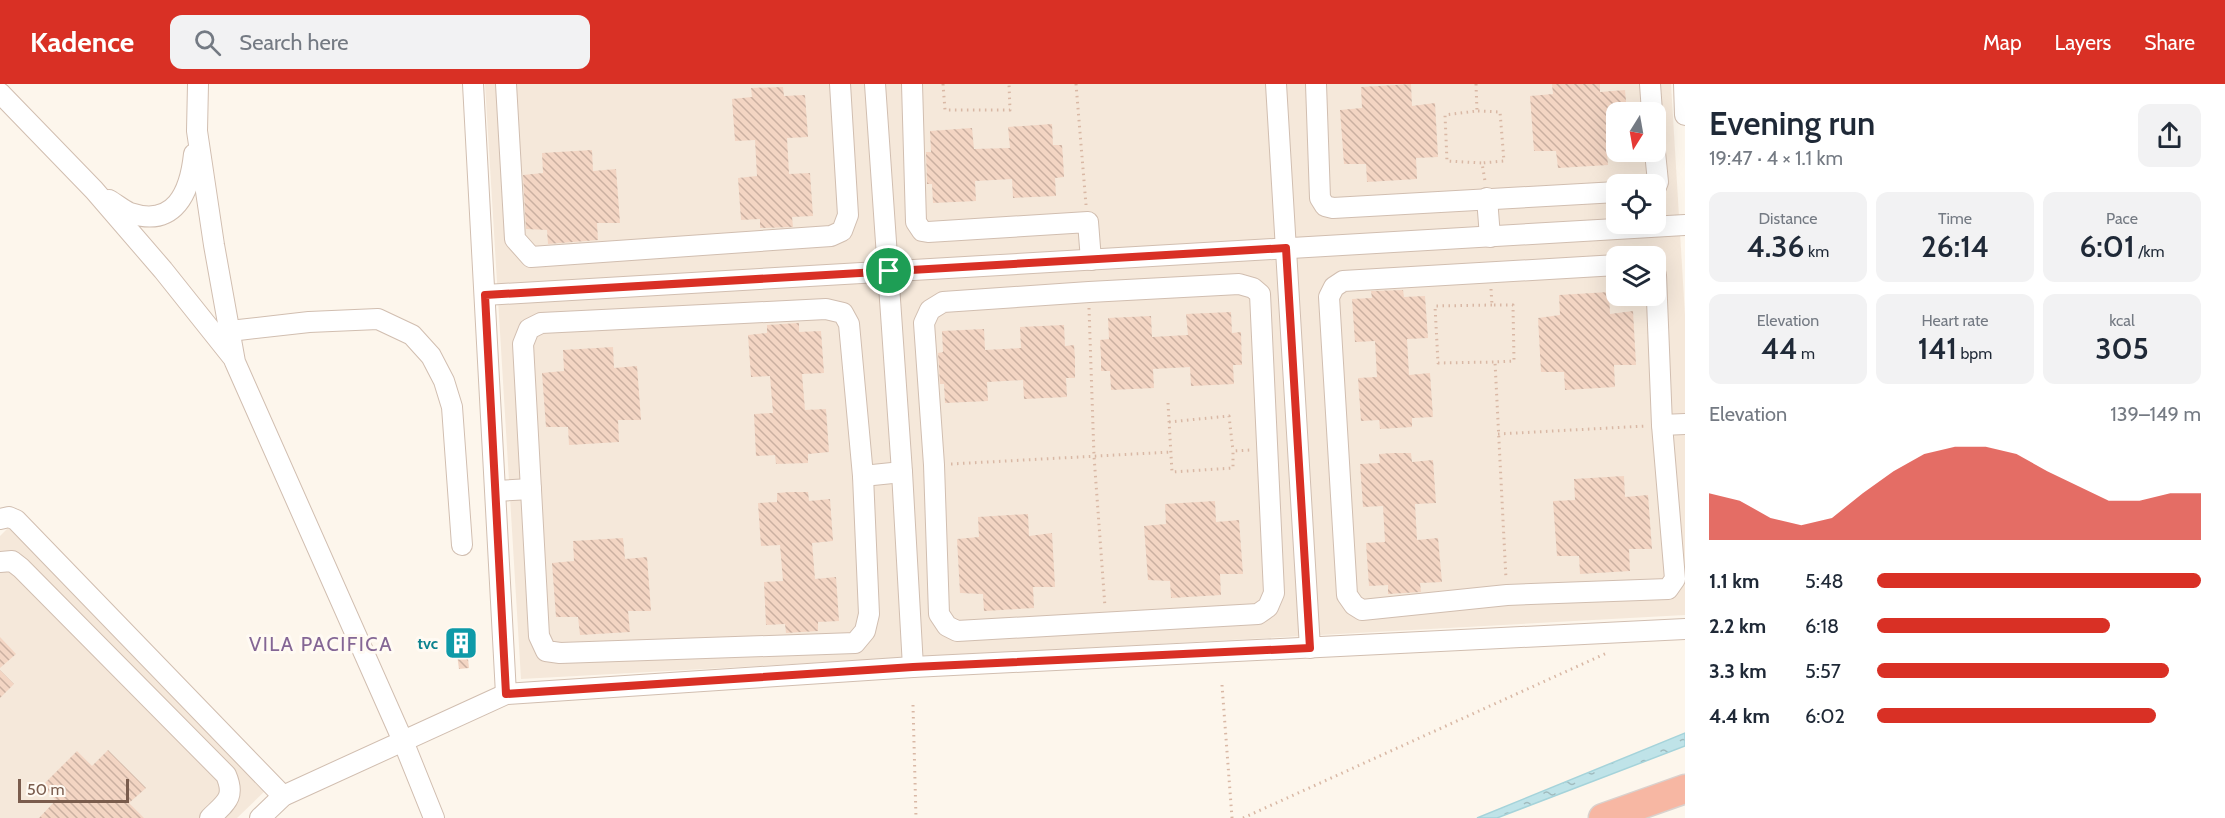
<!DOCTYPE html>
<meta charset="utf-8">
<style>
body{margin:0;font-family:Cabin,sans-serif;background:#f2f2f3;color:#1f2937;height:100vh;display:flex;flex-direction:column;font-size:22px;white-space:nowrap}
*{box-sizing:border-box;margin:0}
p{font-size:20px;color:#747a83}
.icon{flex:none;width:33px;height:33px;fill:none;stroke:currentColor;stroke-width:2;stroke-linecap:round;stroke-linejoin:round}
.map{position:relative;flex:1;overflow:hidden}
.details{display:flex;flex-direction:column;background:#fff;width:540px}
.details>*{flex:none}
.needle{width:39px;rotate:191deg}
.fabs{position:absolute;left:1606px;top:18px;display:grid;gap:12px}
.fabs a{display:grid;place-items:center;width:60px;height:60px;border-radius:12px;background:#fff;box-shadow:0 6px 24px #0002;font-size:30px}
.scale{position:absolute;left:18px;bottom:15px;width:111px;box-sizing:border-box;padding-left:6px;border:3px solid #7a5c4d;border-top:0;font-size:16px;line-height:21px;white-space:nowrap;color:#7a5c4d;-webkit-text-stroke:4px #fffaf3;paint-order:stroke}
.pin{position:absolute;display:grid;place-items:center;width:51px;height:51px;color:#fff;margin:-26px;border:3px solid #fff;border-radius:50%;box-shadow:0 2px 6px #0007}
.round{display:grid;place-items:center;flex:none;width:63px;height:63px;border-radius:12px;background:#f2f2f3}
.overview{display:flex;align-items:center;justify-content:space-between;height:102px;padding:0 24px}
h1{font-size:33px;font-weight:600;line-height:45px}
.stats{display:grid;grid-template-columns:repeat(3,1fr);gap:9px;height:102px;padding:6px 24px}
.stats div{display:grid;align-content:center;border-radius:12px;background:#f2f2f3;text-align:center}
.stats b{font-size:30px;font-weight:600}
.stats small{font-size:16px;font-weight:400}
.stats p{font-size:16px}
.chart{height:168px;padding:12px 24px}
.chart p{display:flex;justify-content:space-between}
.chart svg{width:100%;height:108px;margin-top:6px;fill:#d93025;opacity:.7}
ul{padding:0 24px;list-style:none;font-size:20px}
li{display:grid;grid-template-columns:96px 72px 1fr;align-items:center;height:45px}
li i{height:15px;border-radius:8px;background:#d93025}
header{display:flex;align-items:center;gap:36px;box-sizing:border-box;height:84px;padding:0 30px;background:#d93025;color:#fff}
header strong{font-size:28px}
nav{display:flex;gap:33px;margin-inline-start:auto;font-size:21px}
.search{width:420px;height:54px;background:#f2f2f3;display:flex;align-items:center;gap:15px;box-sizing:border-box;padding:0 21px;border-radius:12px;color:#747a83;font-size:22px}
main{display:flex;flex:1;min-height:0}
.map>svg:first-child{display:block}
</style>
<header>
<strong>Kadence</strong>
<div class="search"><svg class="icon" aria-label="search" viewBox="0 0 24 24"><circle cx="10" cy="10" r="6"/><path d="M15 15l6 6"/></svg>Search here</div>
<nav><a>Map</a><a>Layers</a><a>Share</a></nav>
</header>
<main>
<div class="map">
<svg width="1685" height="734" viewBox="0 0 1685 734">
<defs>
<pattern id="water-ripples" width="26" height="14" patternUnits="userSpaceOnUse" patternTransform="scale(1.5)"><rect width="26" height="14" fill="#bfe3e8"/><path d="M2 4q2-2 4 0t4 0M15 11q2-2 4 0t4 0" fill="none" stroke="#a0bbbe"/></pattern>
<pattern id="building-back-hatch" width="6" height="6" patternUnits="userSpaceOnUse" patternTransform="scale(1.5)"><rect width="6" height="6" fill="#f3d5c3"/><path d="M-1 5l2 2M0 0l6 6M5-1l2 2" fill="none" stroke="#cab0a1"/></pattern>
</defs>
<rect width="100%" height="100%" fill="#fdf6ec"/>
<g fill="#f5e8da" fill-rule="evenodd">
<path d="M485 0H1671L1685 231V531L521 595ZM1617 28H1656V68H1617ZM1617 100H1656V140H1617ZM1617 172H1656V212H1617Z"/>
<path d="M10 442 267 705 237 734H0V452Z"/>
</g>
<path fill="url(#water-ripples)" stroke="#a5d3da" stroke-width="1.5" d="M1685 649V662L1497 734H1477Z"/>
<g fill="url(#building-back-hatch)">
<path d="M1411 0 1412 22 1435 19 1438 73 1416 74 1417 95 1367 98 1366 80H1344L1340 26 1362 24 1361 3Z"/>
<path d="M1552 0H1600V8L1625 6 1627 28H1617V60H1606L1608 81 1558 84 1556 67H1534L1530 12 1553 10Z"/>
<path d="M783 3 784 12 805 11 808 53 787 54 789 90 810 89 813 132 792 133 793 143 760 144V135L741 136 738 94 757 92 755 56 735 57 732 15 752 13 751 4Z"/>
<path d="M1052 40 1053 61H1062L1063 74 1064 93 1055 94 1056 112 1013 114 1012 95 975 97 976 117 933 119 932 100H927L926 68H931L930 47 972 44 974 65 1010 64 1008 43Z"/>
<path d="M592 66 593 87 616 85 620 139H597L598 156 548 160 547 146 526 145 523 91 543 89 542 69Z"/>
<path d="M1403 206 1404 213 1425 212 1428 254 1407 255 1409 291 1430 289 1433 333 1412 334V343L1380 345 1379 336 1361 337 1358 294 1377 293 1375 257 1355 258 1352 215 1372 214 1371 207Z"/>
<path d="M1609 208 1610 230 1633 227 1636 281H1614L1615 303 1565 306 1564 288H1541L1538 234 1560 231 1559 211Z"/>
<path d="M1231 228 1232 249 1241 248 1242 281H1233L1234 300 1191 302 1190 283 1153 285 1154 304 1111 306 1110 287H1101V274L1100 256 1109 255 1108 234 1151 232 1152 253 1188 251 1186 230Z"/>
<path d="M799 239V248L821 247 824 289 802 290 805 326 826 325 829 368 808 370V379L776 380 775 371 756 372 754 330 773 329 770 292 751 293 748 251 767 249V241Z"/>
<path d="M1064 241 1065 262 1074 261 1075 274V294H1066L1067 313 1024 315 1023 296 987 298 988 317 945 319 944 300H940L938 269 943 268 942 247 984 245 985 266 1021 264 1020 243Z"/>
<path d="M613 263 614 284 637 282 641 336H618L619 358 569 361 568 343H546L542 289 564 287 563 266Z"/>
<path d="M1393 369H1411L1412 378 1433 376 1436 419 1415 420 1417 456 1438 454 1442 498 1420 499 1421 508 1388 510V501L1369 502 1366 459 1385 458 1383 422 1363 423 1360 380 1380 379 1379 370Z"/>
<path d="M1624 392 1625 413 1648 411 1652 465H1629L1630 487 1580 490 1579 472H1557L1553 417 1575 416 1574 395Z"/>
<path d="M790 408H808L809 417 830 415 833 457 812 459 815 495 836 493 839 537 818 538V547L786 549 785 540 766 541 764 498 783 497 780 461 761 462 758 419 777 418V409Z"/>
<path d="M1215 417 1216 438 1239 436 1243 490H1220L1221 511 1171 514 1170 497 1148 496 1144 442 1166 440 1165 420Z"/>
<path d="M1028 430 1029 452 1052 449 1055 503H1033L1034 524 984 527 983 510 960 509 957 455 979 453 978 433Z"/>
<path d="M623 454 625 475 647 473 651 527H628L630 548 580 551 578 533H556L552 479 574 477 573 457Z"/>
<path d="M465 548 469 584 459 585 454 549Z"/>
<path d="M0 553 16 570 0 584Z"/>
<path d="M0 586 14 600 0 614Z"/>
<path d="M108 666 146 704 129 719 144 734H39L56 716 42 702 77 667 92 682Z"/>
</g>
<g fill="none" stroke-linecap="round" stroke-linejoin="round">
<g stroke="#d1beb0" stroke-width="22">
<g id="minor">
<path d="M198 0 197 47 214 161 235 278 403 657 434 734"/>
<path d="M473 0 506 610"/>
<path d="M506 0 515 155 531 173 831 152 842 147 848 131 840 0"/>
<path d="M875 0 902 388 913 583"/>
<path d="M912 0 916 138 922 147 928 148 1088 138 1091 176"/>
<path d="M1276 0 1310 564"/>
<path d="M1316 0 1320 114 1325 122 1333 124 1617 108"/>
<path d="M1650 0 1652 28"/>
<path d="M1684 0 1685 31"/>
<path d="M0 9 94 106 163 186 234 275"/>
<path d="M1655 68 1658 98 1656 103"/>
<path d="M1487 114 1490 153"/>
<path d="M109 116C116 120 123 126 130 129 175 144 190 108 194 70"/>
<path d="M1617 181 1343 197 1334 203 1329 213 1347 511 1354 521 1362 526 1507 511 1668 505 1675 495 1662 341 1656 191"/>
<path d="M1239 200 1253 204 1260 210 1274 509 1268 523 1258 530 957 547 947 542 939 530 934 381 924 239 930 226 943 218 1089 208Z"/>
<path d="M485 211 1685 141"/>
<path d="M826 225 843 229 849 240 863 392 869 530 865 547 855 559 560 569 546 567 539 552 523 260 529 245 541 239Z"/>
<path d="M230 247 309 238 378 235 412 251 431 272 444 297 452 323 462 461"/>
<path d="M1662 341 1685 340"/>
<path d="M863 392 902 388"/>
<path d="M496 407 531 405"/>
<path d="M0 435 9 433 16 436 283 712"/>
<path d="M0 478 12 477 21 484 226 691C236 714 225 719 210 734"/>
<path d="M260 734 283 712 506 610 913 583 1685 545"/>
</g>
</g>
<g stroke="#dad1cd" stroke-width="31">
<path id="highway" d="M1603 734 1685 705"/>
</g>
<g stroke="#d9b8a5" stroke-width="3" stroke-dasharray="1.5 4.5" stroke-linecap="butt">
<path d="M943 0 945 26H1010L1009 0"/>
<path d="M1076 0 1086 121"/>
<path d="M1476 0 1477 27 1445 31 1447 77 1482 79 1485 97"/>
<path d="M1478 27 1500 28 1504 77 1482 79"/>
<path d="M1491 205 1492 221H1513L1514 277 1495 278 1506 495"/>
<path d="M1492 221 1435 222 1438 279 1495 278"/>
<path d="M1089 224 1094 372 1105 523"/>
<path d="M1168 319 1172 388 1233 384V367L1250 366"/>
<path d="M1169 338 1229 332 1233 367"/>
<path d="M1498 350 1646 342"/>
<path d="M951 380 1171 368"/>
<path d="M1222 601 1232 734"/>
<path d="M913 621 916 734"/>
<path d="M1243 734 1609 568"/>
</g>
<use href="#minor" stroke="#fff" stroke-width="20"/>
<use href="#highway" stroke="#f7b7a3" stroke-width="28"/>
</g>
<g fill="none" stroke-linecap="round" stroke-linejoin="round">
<g stroke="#fff" stroke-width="12">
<path id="route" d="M1286 164 1310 564 913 583 506 610 485 211Z"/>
</g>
<use href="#route" stroke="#d93025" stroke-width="8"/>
</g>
<defs>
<g id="building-square" transform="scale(1.725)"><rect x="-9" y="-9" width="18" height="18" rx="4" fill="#0f9aa8" stroke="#fffaf3"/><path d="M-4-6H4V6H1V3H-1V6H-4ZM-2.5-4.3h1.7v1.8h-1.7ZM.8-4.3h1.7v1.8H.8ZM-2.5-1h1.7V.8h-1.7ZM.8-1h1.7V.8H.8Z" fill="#fff"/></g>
</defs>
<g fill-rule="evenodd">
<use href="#building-square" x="461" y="559"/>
</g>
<g text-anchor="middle" stroke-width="6" stroke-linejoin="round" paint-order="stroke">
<g font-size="16" font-weight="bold" fill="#0d838f" stroke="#fffaf3" text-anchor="end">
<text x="438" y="565">tvc</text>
</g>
<g font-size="20" letter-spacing="1.5" fill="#846695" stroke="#fffaf3">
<text x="321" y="567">VILA PACIFICA</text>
</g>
</g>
</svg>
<div class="fabs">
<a><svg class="needle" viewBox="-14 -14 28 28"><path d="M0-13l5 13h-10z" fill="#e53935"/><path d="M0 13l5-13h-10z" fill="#747a83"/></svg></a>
<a><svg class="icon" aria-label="locate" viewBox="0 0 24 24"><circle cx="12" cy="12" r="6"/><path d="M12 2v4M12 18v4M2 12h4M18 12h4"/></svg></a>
<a><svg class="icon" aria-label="layers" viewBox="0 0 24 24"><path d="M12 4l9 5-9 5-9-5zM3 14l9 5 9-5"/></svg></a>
</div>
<div class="scale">50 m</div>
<div class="pin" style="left:889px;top:187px;background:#1e9e55"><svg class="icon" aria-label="arrive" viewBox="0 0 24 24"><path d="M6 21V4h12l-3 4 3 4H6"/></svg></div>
</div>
<section class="details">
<div class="overview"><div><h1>Evening run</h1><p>19:47 · 4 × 1.1 km</p></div><a class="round"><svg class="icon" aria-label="share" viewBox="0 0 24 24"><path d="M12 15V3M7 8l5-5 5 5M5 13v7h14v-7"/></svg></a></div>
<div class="stats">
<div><p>Distance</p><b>4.36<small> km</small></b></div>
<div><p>Time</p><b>26:14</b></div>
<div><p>Pace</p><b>6:01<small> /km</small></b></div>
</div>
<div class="stats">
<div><p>Elevation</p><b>44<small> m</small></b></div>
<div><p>Heart rate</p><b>141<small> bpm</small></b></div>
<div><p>kcal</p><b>305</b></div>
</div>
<div class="chart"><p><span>Elevation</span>139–149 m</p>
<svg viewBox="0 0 160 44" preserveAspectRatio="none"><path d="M0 44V25L10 28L20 35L30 38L40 35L50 25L60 16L70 9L80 6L90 6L100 9L110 16L120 22L130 28L140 28L150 25L160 25V44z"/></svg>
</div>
<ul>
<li><b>1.1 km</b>5:48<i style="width:100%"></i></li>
<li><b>2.2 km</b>6:18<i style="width:72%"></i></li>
<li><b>3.3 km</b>5:57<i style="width:90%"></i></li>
<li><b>4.4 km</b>6:02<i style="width:86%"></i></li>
</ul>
</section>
</main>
